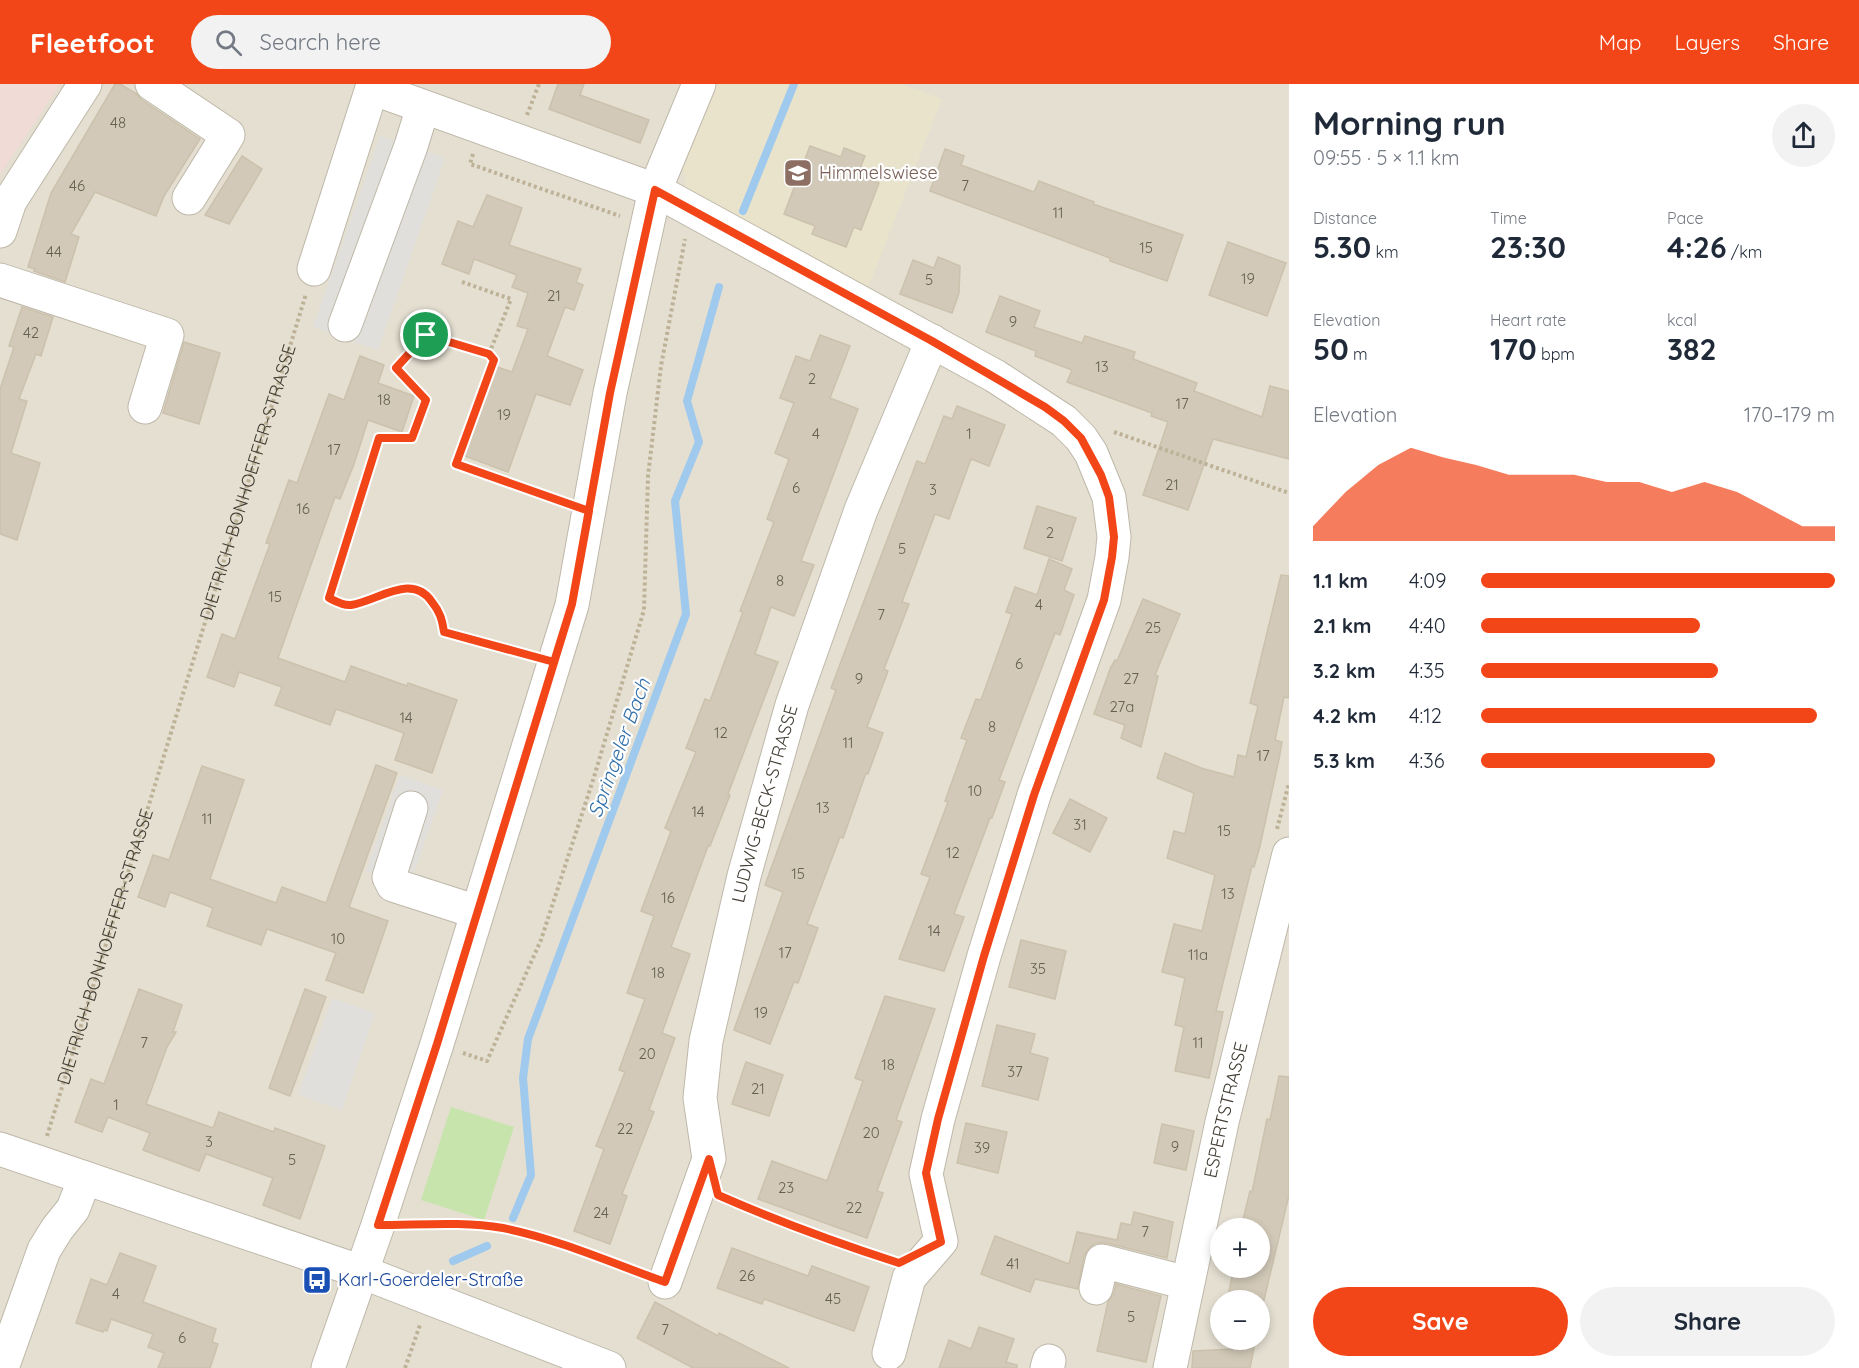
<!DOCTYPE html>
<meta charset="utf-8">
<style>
body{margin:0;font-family:Quicksand,sans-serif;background:#f2f2f3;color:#1f2937;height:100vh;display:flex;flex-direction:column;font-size:22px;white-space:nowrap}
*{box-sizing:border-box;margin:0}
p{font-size:20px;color:#747a83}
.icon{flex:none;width:33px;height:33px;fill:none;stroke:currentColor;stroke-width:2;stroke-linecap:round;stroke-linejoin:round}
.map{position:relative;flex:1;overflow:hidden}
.drawer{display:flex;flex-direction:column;background:#fff;width:570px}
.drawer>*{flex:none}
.tools{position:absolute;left:1210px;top:1134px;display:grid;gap:12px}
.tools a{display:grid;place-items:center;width:60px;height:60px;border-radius:50%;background:#fff;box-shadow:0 3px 9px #0003;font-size:30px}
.pin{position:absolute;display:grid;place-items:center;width:51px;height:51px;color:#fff;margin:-26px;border:3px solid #fff;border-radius:50%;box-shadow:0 2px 6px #0007}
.round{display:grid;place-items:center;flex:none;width:63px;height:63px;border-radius:32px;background:#f2f2f3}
.summary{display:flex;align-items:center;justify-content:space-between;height:102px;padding:0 24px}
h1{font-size:33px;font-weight:700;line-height:45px}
.metrics{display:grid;grid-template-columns:repeat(3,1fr);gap:9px;height:102px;padding:6px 24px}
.metrics div{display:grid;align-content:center}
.metrics b{font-size:30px;font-weight:700}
.metrics small{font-size:16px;font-weight:400}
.metrics p{font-size:16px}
.chart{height:168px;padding:12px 24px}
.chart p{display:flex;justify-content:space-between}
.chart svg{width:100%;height:108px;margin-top:6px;fill:#f24518;opacity:.7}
.button{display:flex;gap:12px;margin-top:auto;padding:12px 24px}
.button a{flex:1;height:69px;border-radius:36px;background:#f24518;color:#fff;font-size:24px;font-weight:700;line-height:69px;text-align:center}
.button a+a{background:#f2f2f3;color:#1f2937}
ul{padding:0 24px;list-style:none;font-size:20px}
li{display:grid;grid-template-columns:96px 72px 1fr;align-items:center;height:45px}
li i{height:15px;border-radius:8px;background:#f24518}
header{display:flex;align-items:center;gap:36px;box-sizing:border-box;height:84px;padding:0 30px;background:#f24518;color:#fff}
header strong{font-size:28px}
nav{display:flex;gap:33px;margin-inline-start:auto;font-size:21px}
.search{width:420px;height:54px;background:#f2f2f3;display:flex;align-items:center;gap:15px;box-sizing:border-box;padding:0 21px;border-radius:33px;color:#747a83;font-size:22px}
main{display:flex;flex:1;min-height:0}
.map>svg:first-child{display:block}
</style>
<header>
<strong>Fleetfoot</strong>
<div class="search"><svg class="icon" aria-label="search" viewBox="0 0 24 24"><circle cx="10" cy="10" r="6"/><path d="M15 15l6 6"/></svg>Search here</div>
<nav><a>Map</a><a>Layers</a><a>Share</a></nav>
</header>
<main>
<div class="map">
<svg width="1289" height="1284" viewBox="0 0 1289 1284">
<rect width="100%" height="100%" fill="#f1ede2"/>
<path fill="#e4dfd1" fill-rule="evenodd" d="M0 0H1289V1284H0ZM1221 1144H1260V1184H1221ZM1221 1216H1260V1256H1221Z"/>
<path fill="#e9e3cc" d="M712 0H900L942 15 868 204 686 106 682 73Z"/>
<path fill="#f1dbd6" d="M0 0H60L0 91Z"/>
<path fill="#c7e4ac" d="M451 1023 514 1043 484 1136 421 1116Z"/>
<g fill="#e1dfdb">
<path d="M380 52 445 74 378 266 313 243Z"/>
<path d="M400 691 443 706 409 803 366 787Z"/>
<path d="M332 914 375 929 342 1026 298 1011Z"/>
</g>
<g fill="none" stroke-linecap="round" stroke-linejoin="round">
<g stroke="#9fc9ed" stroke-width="8">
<path d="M743 127 794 0"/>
<path d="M513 1134 531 1091 523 994 528 955 686 530 675 417 699 358 687 317 719 203"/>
<path d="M453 1177 487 1162"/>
</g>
</g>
<g fill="#d2c9b8" stroke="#ccc1ac" stroke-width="1.5">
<path d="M115 0H120L137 10 142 16 200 55 164 112 156 132 95 108 71 150 79 153 65 198 34 187 35 185 28 183 51 109Z"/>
<path d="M558 0H584L580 11 649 36 640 59 549 25Z"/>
<path d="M810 62 841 73 844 64 865 72 857 92 879 99 861 146 854 143 846 163 812 150 815 142 784 130Z"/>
<path d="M945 65 964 72 961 81 1034 108 1039 97 1094 118 1093 120 1183 151 1167 197 1110 177V174L930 107Z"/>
<path d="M242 72 262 85 229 140 205 131Z"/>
<path d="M487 111 522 124 509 161 581 185 576 198 583 201 574 226 565 223 547 272 583 286 570 321 536 310 508 388 465 372 497 283 512 288 528 245 517 242 528 209 512 203 517 191 474 175 469 190 442 180 458 137 473 143Z"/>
<path d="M1228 158 1286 179 1267 232 1209 211Z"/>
<path d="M938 173 960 182 959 209 952 229 900 210 913 176 934 184Z"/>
<path d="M1000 212 1040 227 1034 243 1082 259 1085 252 1135 268 1133 275 1197 299 1194 307 1262 333 1270 302 1289 307V375L1213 355 1188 426 1143 411 1168 338 1151 332 1152 329 1067 298 1072 286 1035 272 1036 267 986 248Z"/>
<path d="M22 223 53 233 41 272 36 270 19 315 27 317 11 369 40 379 17 456 0 450V305L14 263 9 262Z"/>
<path d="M820 251 850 262 830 314 858 325 801 477 814 481 794 532 771 523 755 570 778 578 728 710 730 711 710 762H708L671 863 690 870 662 949 675 954 649 1026 654 1028 622 1110 627 1112 610 1160 574 1147 604 1065 596 1062 625 988 619 986 645 915 627 909 654 832 641 827 671 747 665 744 696 668 686 664 705 615 710 617 743 528 740 527 774 438 767 435 789 375 775 369 794 319 780 314 796 272 810 277Z"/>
<path d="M184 258 220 269 199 340 163 329Z"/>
<path d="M360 272 384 281 378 299 414 312 402 348 368 336 354 380 340 415 335 413 278 574 345 598 351 582 407 602 408 599 457 616 432 689 395 676 404 649 336 625 330 641 275 621 282 603 239 588 234 603 207 593 222 550 235 555 270 460 266 459 289 396 297 399 329 310 344 316Z"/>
<path d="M957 322 1005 341 989 382 971 375 949 435 935 430 902 518 909 520 884 585 888 587 867 643 883 649 868 690 866 689 843 754 840 753 807 840 818 844 798 899 794 898 770 960 734 946 783 808 765 801 836 606 831 604 917 377 925 380 944 332 952 335Z"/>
<path d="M1037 422 1076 434 1062 477 1024 464Z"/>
<path d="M1049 475 1072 485 1064 506 1074 511 1060 551 1055 549 999 696 1005 698 992 734H990L954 830 964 833 944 887 899 875 930 793 921 790 948 718 945 717 967 656 961 654 976 615 981 616 1012 530 1006 528 1015 503 1037 511Z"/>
<path d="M1281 491 1289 492V614L1284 613 1275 656 1282 658 1279 675 1260 762 1254 783 1252 782 1216 927 1223 928 1209 994 1175 987 1184 943 1175 941 1185 894 1162 888 1174 840 1202 847 1215 791 1167 774 1174 747 1185 750 1194 709 1157 694 1165 669 1201 684 1234 693 1238 671 1246 673 1251 651 1258 622 1250 619Z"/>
<path d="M1143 515 1180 530 1155 591 1158 592 1141 663 1121 654 1125 641 1094 630 1110 585 1115 576 1117 577Z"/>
<path d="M376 681 397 689 349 823 388 837 363 909 326 896 336 869 267 845 261 861 207 842 213 824 170 808 165 823 138 813 153 771 169 776 202 682 244 696 210 795 276 819 282 803 326 819Z"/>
<path d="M1070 715 1107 734 1090 768 1053 749Z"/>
<path d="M1021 856 1066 867 1055 915 1009 903Z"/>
<path d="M139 905 182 921 173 948H176L167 963 146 1020 213 1044 219 1028 274 1048 275 1044 325 1062 300 1135 263 1121 273 1094 206 1070 199 1087 143 1066 150 1049 108 1033 102 1048 75 1038 91 995 104 1000Z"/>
<path d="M305 905 326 913 290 1012 269 1004Z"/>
<path d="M885 912 935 925 896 1036 902 1038 877 1107 883 1109 867 1154 758 1115 772 1077 827 1097 863 997 855 994Z"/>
<path d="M997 941 1035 950 1030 969 1048 974 1038 1016 982 1002Z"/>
<path d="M746 978 783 991 769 1032 732 1020Z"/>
<path d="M1279 992 1289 993V1111L1264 1216H1227L1234 1184H1260V1144H1241L1250 1107 1252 1108 1267 1035 1270 1036Z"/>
<path d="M966 1039 1007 1048 998 1089 957 1079Z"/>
<path d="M1162 1040 1194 1047 1186 1086 1154 1079Z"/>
<path d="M1134 1128 1173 1138 1167 1174 1107 1159H1096L1089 1164 1084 1172 1078 1205 1035 1195 1030 1208 981 1190 995 1152 1069 1180 1077 1148 1117 1156 1121 1139 1131 1141Z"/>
<path d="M732 1164 808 1192 812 1182 869 1203 854 1247 764 1215 762 1220 717 1204Z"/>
<path d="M120 1169 156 1182 143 1218 216 1245 212 1258 218 1260 210 1284H158L164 1269 148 1263 153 1250 111 1235 107 1247 104 1246 103 1248 76 1239 91 1195 107 1201Z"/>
<path d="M1116 1200 1161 1212 1146 1278 1097 1267 1108 1218 1114 1209Z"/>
<path d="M655 1218 718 1252 719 1249 789 1284H693L637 1254Z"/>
<path d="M979 1243 1014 1255 1006 1278 1017 1281V1284H939L949 1256 971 1265Z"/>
<path d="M1254 1264 1250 1284H1192L1193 1267Z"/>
</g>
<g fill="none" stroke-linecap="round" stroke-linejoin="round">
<g stroke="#beb8a9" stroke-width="35">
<g id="minor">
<path d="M152 0 228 51 189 114"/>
<path d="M0 147 10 117 85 0"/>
<path d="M314 185 372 4 655 106 995 292 1064 337 1081 354 1091 369 1109 413 1114 453 1112 473 1104 516 1034 711 984 872 938 1035 926 1090 941 1157 909 1194 889 1269"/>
<path d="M0 196 167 251 145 323"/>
<path d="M345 241 411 62 423 23"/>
<path d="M411 724 389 793 393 801 477 828"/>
<path d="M0 1065 362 1188 609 1284"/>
<path id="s2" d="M665 1198 709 1075 700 1014 706 957 744 792 792 621 861 426 932 257"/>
<path d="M1096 1204 1102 1177 1187 1199"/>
<path d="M2 1284 44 1166 57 1145 73 1125 85 1094"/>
<path d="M328 1284 378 1141 437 960 572 521 610 309 655 106 699 0"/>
<path d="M1047 1284 1049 1277"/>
<path id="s3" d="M1170 1284 1222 1038 1289 770"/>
</g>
</g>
<g stroke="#bdb297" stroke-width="4" stroke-dasharray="3 3" stroke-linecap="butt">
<path d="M527 31 539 0"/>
<path d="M473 70 470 80 620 132"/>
<path d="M462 198 511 215 489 270 426 251 396 284 426 316 412 354H379L329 514C335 517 344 522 351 521 378 517 412 489 432 518 440 528 442 535 444 547L527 571"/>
<path d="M489 270 493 276 455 380 563 418"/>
<path d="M1114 348 1289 409"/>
<path d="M1277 745 1289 699"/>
<path d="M463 969 487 977 541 856 594 693 644 526 648 392 661 282 685 155"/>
<path id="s1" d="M47 1052 306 210"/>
<path d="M725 1114 775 1136 887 1175"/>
<path d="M408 1141 501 1144 553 1158 639 1189"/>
<path d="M405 1284 420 1241"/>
</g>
<use href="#minor" stroke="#fff" stroke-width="33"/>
</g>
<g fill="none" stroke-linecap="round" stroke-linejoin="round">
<g stroke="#fff" stroke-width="12">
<path id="route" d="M426 251 489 270 494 276 456 380 589 427 572 520 437 960 378 1141C419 1141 463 1137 503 1144 558 1155 612 1179 665 1198L709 1075 718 1111C777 1137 837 1159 899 1179L941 1158 926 1089 938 1035 984 872 1034 711 1104 516 1112 473 1114 453 1109 413 1101 391 1081 354 1064 337 1045 323 932 257 655 106 610 309 572 520 554 578 444 548C442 535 440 528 432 518 412 488 378 517 351 521 344 522 335 517 329 514L379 354H412L426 316 396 284 426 251"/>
</g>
<use href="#route" stroke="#f24518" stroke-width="8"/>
</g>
<defs>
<g id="school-square" transform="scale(1.5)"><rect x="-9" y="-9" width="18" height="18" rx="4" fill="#8d6e63" stroke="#fff"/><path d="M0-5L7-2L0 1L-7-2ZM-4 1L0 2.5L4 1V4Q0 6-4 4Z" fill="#fff"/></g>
<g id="bus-square" transform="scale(1.5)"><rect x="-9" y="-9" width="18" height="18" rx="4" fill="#1a4fb4" stroke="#fff"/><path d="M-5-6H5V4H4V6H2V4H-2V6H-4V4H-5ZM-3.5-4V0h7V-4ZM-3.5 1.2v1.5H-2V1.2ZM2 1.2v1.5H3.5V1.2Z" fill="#fff"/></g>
</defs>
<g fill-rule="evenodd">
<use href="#school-square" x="798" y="89"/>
<use href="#bus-square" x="317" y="1196"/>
</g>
<g text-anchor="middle" stroke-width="4.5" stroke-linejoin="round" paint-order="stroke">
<g font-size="15" fill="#666054">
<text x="118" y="44">48</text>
<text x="77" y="107">46</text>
<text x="965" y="107">7</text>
<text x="1058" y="134">11</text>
<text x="1146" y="169">15</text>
<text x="54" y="173">44</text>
<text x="1248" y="200">19</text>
<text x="929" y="201">5</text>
<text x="554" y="217">21</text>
<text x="1013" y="243">9</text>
<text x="31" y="254">42</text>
<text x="1102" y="288">13</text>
<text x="812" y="300">2</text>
<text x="384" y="321">18</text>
<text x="1182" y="325">17</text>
<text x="504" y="336">19</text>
<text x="816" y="355">4</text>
<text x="969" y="355">1</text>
<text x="334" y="371">17</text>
<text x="1172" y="406">21</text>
<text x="796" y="409">6</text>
<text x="933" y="411">3</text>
<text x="303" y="430">16</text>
<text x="1050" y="454">2</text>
<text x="902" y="470">5</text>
<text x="780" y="502">8</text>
<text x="275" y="518">15</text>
<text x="1039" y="526">4</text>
<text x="881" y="536">7</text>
<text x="1153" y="549">25</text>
<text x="1019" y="585">6</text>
<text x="859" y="600">9</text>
<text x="1131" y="600">27</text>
<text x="1122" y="628">27a</text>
<text x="406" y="639">14</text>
<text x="992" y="648">8</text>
<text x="721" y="654">12</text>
<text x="848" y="664">11</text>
<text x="1263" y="677">17</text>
<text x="975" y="712">10</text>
<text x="823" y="729">13</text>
<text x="698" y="733">14</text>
<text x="207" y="740">11</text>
<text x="1080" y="746">31</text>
<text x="1224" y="752">15</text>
<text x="953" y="774">12</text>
<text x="798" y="795">15</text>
<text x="1228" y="815">13</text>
<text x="668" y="819">16</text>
<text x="934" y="852">14</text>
<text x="338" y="860">10</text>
<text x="785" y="874">17</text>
<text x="1198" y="876">11a</text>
<text x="1038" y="890">35</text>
<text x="658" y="894">18</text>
<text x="761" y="934">19</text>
<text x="144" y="964">7</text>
<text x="1198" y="964">11</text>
<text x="647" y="975">20</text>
<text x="888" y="986">18</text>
<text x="1015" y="993">37</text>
<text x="758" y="1010">21</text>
<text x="116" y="1026">1</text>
<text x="625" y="1050">22</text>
<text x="871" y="1054">20</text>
<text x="209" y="1063">3</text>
<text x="1175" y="1068">9</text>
<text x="982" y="1069">39</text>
<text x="292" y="1081">5</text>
<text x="786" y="1109">23</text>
<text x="854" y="1129">22</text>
<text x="601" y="1134">24</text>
<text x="1145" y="1153">7</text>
<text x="1013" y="1185">41</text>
<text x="747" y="1197">26</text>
<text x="116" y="1215">4</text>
<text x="833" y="1220">45</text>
<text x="1131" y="1238">5</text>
<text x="665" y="1251">7</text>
<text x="182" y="1259">6</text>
</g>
<g font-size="18" fill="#785e54" stroke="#fff" text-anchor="start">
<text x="819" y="95">Himmelswiese</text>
</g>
<g font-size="18" fill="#423d33" stroke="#fff">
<text dy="6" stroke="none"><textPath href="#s1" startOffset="684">DIETRICH-BONHOEFFER-STRASSE</textPath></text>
<text dy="6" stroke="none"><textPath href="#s2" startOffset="494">LUDWIG-BECK-STRASSE</textPath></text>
<text dy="6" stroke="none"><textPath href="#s1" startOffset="198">DIETRICH-BONHOEFFER-STRASSE</textPath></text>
<text dy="6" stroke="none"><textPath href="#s3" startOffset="264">ESPERTSTRASSE</textPath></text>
</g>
<g font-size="18" fill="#164399" stroke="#fff" text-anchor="start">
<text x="338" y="1202">Karl-Goerdeler-Straße</text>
</g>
<g font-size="20" font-style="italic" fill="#316fa9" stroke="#fff">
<text transform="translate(619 664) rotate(-70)" y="7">Springeler Bach</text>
</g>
</g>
</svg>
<div class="tools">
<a>+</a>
<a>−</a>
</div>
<div class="pin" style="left:426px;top:251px;background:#1e9e55"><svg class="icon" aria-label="arrive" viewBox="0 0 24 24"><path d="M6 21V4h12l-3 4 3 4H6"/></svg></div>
</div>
<section class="drawer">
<div class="summary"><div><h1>Morning run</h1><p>09:55 · 5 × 1.1 km</p></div><a class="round"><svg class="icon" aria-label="share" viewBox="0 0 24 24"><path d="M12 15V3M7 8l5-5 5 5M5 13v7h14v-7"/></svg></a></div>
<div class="metrics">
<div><p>Distance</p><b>5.30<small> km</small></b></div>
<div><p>Time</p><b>23:30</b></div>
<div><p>Pace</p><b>4:26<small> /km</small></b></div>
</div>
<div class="metrics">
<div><p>Elevation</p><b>50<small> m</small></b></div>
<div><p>Heart rate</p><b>170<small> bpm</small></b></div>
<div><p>kcal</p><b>382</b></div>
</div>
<div class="chart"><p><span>Elevation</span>170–179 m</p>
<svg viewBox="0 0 160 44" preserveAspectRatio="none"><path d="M0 44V38L10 24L20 13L30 6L40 10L50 13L60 17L70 17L80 17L90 20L100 20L110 24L120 20L130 24L140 31L150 38L160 38V44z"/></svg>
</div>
<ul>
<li><b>1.1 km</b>4:09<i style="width:100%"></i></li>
<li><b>2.1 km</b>4:40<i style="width:62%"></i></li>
<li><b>3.2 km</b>4:35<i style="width:67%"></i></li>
<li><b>4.2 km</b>4:12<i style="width:95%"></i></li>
<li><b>5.3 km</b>4:36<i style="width:66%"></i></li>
</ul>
<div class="button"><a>Save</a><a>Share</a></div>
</section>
</main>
